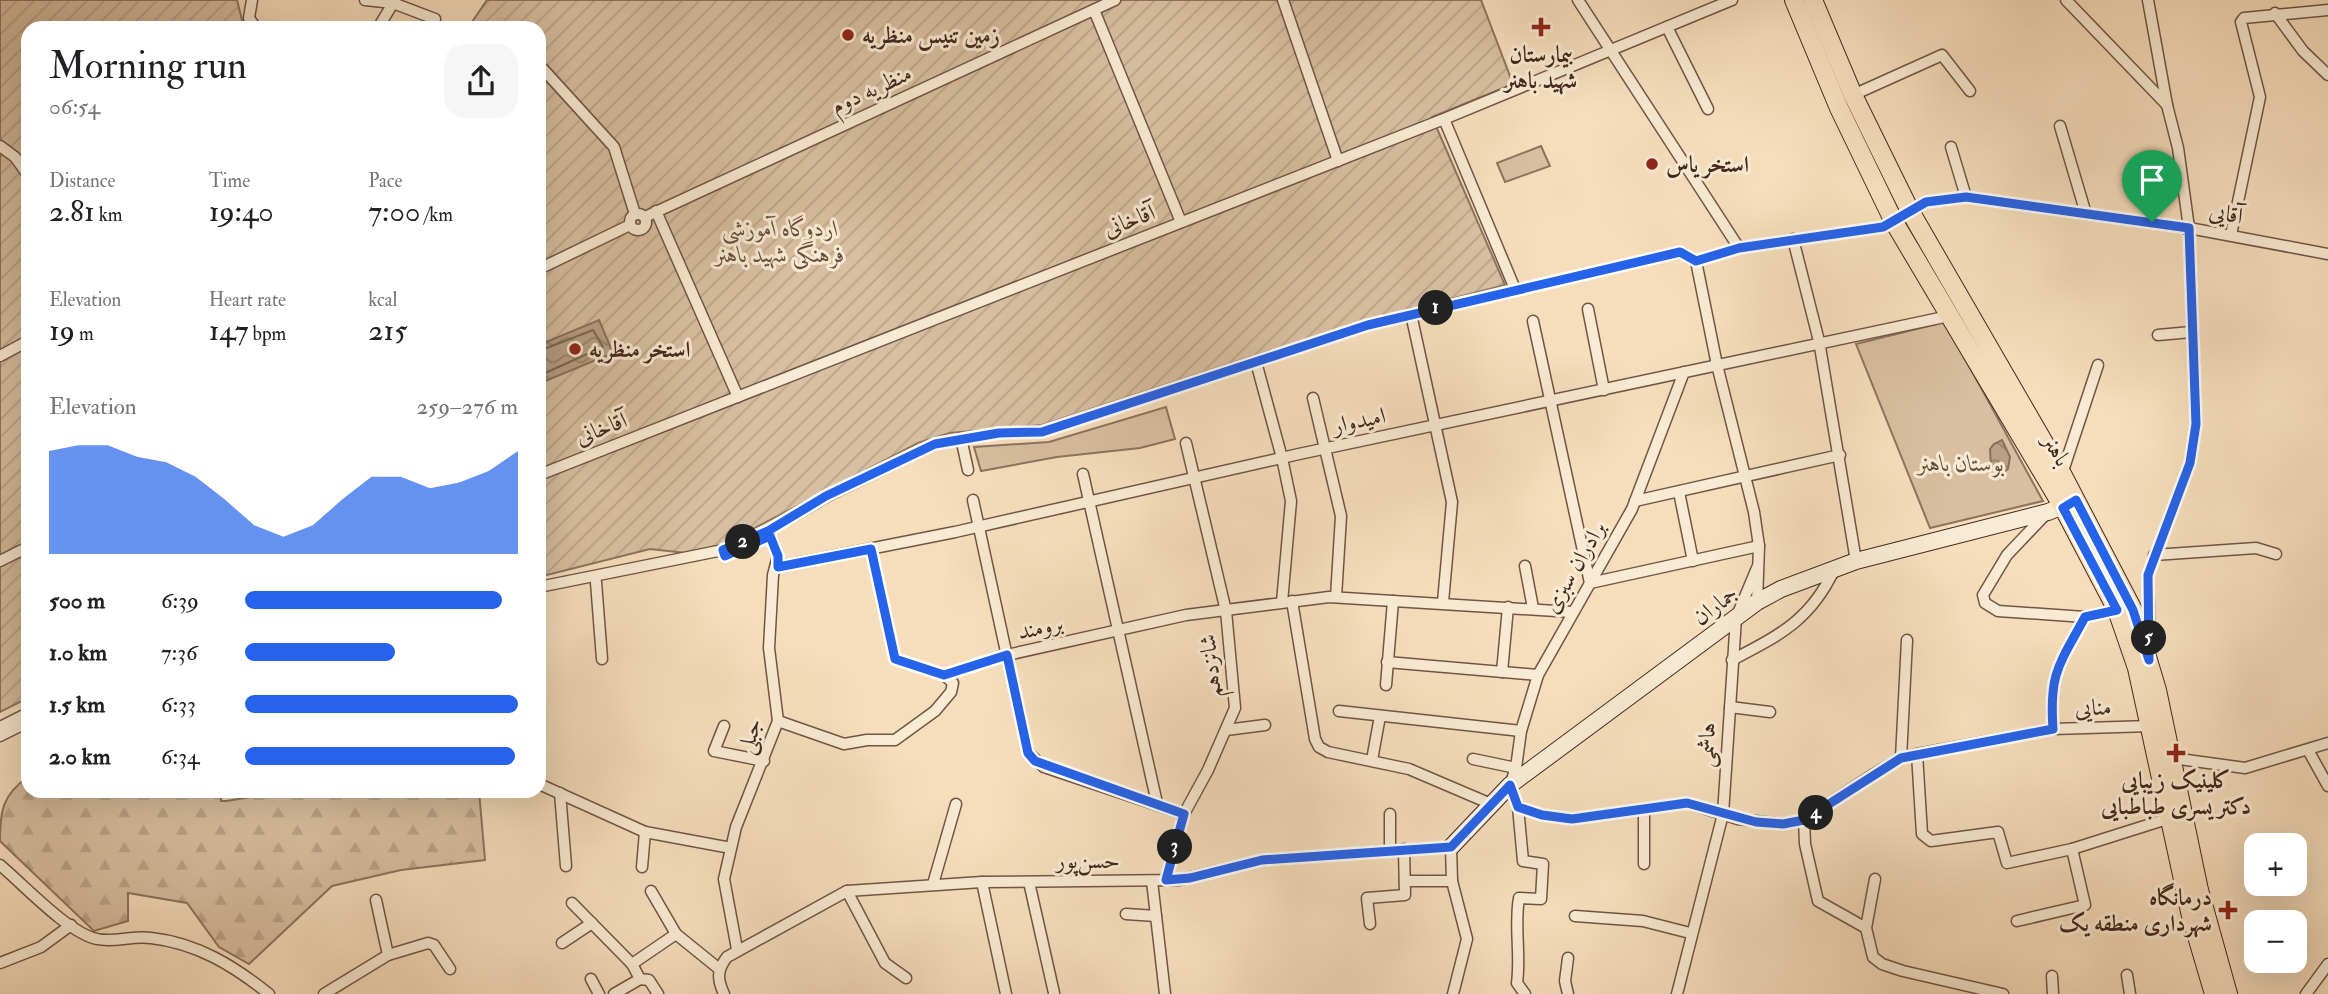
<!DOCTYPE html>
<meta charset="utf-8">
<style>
body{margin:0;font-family:"IM FELL Double Pica",Amiri,serif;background:#f6f6f6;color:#202124;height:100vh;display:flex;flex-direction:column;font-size:26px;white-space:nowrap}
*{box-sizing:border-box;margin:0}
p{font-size:23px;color:#757577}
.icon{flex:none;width:38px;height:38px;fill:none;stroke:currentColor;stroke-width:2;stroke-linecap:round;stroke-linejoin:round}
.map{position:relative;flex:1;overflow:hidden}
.panel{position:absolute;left:21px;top:21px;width:525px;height:777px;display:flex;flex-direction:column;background:#fff;border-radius:21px;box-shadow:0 7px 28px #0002}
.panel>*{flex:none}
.tools{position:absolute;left:2244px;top:833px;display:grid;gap:14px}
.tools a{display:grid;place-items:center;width:63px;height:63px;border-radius:14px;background:#fff;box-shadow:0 7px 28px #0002;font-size:35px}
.pin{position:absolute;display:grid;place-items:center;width:60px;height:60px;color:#fff;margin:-72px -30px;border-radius:50% 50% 50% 0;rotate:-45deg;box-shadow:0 0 7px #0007}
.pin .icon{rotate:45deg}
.km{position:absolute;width:35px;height:35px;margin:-18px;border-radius:50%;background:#222;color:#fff;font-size:19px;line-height:35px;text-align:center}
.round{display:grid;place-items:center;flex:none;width:74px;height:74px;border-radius:21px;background:#f6f6f6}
.headline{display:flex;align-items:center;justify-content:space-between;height:119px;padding:0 28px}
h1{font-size:38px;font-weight:600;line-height:52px}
.figures{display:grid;grid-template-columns:repeat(3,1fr);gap:10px;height:119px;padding:7px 28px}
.figures div{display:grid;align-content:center}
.figures b{font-size:30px;font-weight:600}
.figures small{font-size:19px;font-weight:400}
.figures p{font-size:19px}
.chart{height:196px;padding:14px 28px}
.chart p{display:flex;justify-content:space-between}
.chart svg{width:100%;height:126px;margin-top:7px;fill:#2563eb;opacity:.7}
ul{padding:0 28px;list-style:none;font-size:23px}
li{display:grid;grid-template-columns:112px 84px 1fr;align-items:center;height:52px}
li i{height:18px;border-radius:9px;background:#2563eb}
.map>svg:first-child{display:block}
</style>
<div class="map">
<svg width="2328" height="994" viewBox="0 0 2328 994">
<defs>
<pattern id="forest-firs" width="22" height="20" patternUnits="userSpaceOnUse" patternTransform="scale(1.75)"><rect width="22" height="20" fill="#d8bfa1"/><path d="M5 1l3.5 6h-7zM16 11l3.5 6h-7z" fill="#bba48a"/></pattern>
<pattern id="garden-furrows" width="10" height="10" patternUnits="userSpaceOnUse" patternTransform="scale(1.75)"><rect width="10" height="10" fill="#d8bfa1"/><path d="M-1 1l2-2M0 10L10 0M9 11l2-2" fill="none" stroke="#bba48a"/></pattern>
<pattern id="water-waves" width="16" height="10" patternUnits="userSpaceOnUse" patternTransform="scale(1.75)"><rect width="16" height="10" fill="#b9a086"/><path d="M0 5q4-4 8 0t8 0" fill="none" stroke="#98826d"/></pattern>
</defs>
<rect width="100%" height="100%" fill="#f6debc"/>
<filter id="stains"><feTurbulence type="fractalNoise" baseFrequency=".00286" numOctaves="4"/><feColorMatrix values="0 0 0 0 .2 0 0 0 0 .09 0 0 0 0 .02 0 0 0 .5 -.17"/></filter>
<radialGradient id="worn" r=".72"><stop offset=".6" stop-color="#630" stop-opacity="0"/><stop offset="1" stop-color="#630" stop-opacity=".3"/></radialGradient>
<path fill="url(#forest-firs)" stroke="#8e735f" stroke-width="2" d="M28 777V791H221V801H226L290 791H479L485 860 401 870 332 886 249 964 219 947 187 903 128 893V921L94 931 0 841C0 812 2 795 28 777Z"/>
<g fill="#d8bfa1" stroke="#8e735f" stroke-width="2">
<path d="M1541 146 1550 166 1505 182 1497 163Z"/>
<path d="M1945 322 2043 501 1930 528 1856 344Z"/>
<path d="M1166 407 1175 439 1140 448 1057 457 981 471 974 447 1049 442Z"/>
</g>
<g fill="url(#garden-furrows)" stroke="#8e735f" stroke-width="2">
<path d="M0 0H237L244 28H28V698L0 712Z"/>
<path d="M487 0H1481L1513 84 1432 117 1505 285 1346 326 1042 425 950 433 918 443 722 545 686 553 650 549 539 577V28H468Z"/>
</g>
<g fill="url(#water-waves)" stroke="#8a705c" stroke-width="2">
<path d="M599 320 613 353 543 382 539 373V345Z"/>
<path d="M2002 440 2010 457 2008 469 2002 473 1991 466 1990 449 1994 444Z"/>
</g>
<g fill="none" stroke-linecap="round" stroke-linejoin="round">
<path stroke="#7e6452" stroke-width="2" d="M539 351 593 330 603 347 545 373H539"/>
<g stroke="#705545" stroke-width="13">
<g id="minor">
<path d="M252 0 249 18 256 28"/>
<path d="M365 0 393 3 435 19"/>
<path d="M1283 0 1338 161"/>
<path d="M1578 0 1739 248"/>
<path d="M2066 0 2167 105"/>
<path d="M2148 0 2167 105 2178 148 2189 228 2196 424 2190 463 2148 575 2150 646"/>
<path d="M1094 10 1181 222"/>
<path d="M2275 13 2303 51 2328 75"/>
<path d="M1667 27 1708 109"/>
<path d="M378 28 395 0"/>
<path d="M539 69H543L614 147 635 214"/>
<path d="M1853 95 1942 55 1970 91"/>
<path d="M1444 119 1515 289"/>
<path d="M2060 126 2086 214"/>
<path d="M0 146 15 157 28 175"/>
<path d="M1951 147 1966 197"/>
<path d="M656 211 738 397"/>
<path d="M1910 211 1926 202 1966 197 2189 228 2328 254"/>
<circle cx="638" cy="222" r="8"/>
<path d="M645 217 1115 0"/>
<path d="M2231 235 2260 97 2241 22 2244 18 2328 10"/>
<path d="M1793 239 1819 341 1856 561"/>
<path d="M1696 261 1717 365 1754 512 1759 546 1757 602"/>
<path d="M539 269 630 225"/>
<path d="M1588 309 1604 390"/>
<path d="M1411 314 1452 502 1443 602"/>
<path d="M1533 321 1590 583"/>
<path d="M2158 335 2191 332"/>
<path d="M0 356 28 341"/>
<path d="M1256 362 1282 458 1291 501 1282 602"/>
<path d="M1313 398 1341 516 1336 597"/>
<path d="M961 438 968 470"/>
<path d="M1083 474 1157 803"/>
<path d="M2062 474 2098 365"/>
<path d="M539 475 1444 119 1732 0"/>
<path d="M1679 492 1693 561"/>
<path d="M973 500 1028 753 1044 767 1184 814"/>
<path d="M1635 501 1840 455"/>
<path d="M2046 514 2007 555 1983 595 1985 603 1998 611 2085 617 2117 610"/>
<path d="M871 549 895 659 944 675 1007 655 1186 615 1329 597 1572 612"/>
<path d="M2154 555 2256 548 2276 554"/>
<path d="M0 561 28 547"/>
<path d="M1525 566 1533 608"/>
<path d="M778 567 955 532 1299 454 1949 316"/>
<path d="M596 582 602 659"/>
<path d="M1590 583 1759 546"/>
<path d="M539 587 723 550 768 531 826 497 935 444 999 433 1042 432 1368 325 1680 252 1696 261 1739 248 1883 227 1894 222"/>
<path d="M1292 601 1315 739 1319 747 1328 752 1409 769 1491 804"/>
<path d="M1732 660C1780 635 1811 620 1835 568"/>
<path d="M1387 662 1538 675"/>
<path d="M1502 672 1508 607"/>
<path d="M1386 685 1393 601"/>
<path d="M1730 707 1770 712"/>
<path d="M1339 711 1521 731"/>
<path d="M778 721 844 744 867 740H895L935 711 951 692 953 683 944 675"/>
<path d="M724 726 714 751 764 761"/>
<path d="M0 727 28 713"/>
<path d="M2053 729C2049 673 2059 665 2085 617"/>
<path d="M1226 730 1265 725"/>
<path d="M0 736 28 722"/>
<path d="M2308 750 2328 786"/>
<path d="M1917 754 1922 834 1931 841 1998 832 2007 863 2072 849 2170 818"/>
<path d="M1901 758 1907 640"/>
<path d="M2172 758 2245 768 2328 743"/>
<path d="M1473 759 1516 768"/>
<path d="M1372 760 1380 716"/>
<path d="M539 784 645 832 731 848"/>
<path d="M560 793 566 866"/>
<path d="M1518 807 1542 815 1572 819 1687 803 1738 819 1783 824 1804 820 1874 774 1901 758 1917 754 2053 729 2151 726"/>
<path d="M1804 820 1805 844 1818 901 1866 928"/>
<path d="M1390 850V814"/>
<path d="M1644 864V810"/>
<path d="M0 865C24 885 68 933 97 939 114 943 134 935 151 938 197 943 234 966 269 994"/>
<path d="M642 867 645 832"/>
<path d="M1875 879 1866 928 1873 957 1882 964 1903 971 2003 994"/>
<path d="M1166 880 1184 814 1208 770 1235 708 1226 611 1186 443"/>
<path d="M1152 881 1165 994"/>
<path d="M1405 881H1452"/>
<path d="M982 882 1006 994"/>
<path d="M1029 882 1054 993"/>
<path d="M933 884 956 804"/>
<path d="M651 891 676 934 718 968"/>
<path d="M847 891 885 963 906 978"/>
<path d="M376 900 388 955"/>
<path d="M572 903 632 964 676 934"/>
<path d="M1126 914 1156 916"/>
<path d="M1575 916 1643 921 1690 933"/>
<path d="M2017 921 2085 905 2072 849"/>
<path d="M1370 924 1367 898 1405 895 1404 849"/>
<path d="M562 943 592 923"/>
<path d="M737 949 724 879 736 827 778 721 769 648 773 575 778 556 768 531"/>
<path d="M1568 958 1565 981 1568 994"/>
<path d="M0 963 41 947 71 925"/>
<path d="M632 964 640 979 649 980 658 994"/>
<path d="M2127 975 2130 994"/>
<path d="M2052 976 2053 994"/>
<path d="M591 979 599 994"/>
<path d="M324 994 388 955 428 943 434 945 450 969"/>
<path d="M614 994 640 979"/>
<path d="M724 994C717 979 717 970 727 957L847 891 982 882 1179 880 1262 860 1451 847 1452 881 1467 939 1453 994"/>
<path d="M1525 994 1517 983C1521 954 1514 927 1519 898L1541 899 1543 864 1523 861 1518 807 1510 785 1516 768 1521 731 1538 675 1632 509 1684 372"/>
<path d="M1677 994 1723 814 1736 618 1757 568"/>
<path d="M2306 994 2328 964"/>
</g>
</g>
<g stroke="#43271d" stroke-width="18">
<path id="secondary" d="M1451 847 1510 785 1757 602 1781 589 1856 561 2048 512 2073 502"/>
</g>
<g stroke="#43271d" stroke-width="20">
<g id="primary">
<path d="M1794 0 1839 108 1894 222 2063 507 2117 610 2137 668 2191 916 2214 994"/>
<path d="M1813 0 1853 95 1910 211 2062 474 2133 610 2157 690 2199 890 2228 994"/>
</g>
</g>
<use href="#minor" stroke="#f9ead3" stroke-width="10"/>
<use href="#secondary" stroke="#f9ead3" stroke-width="16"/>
<use href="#primary" stroke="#f6debc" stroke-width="18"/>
</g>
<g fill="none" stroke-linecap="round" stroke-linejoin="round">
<g stroke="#fff" stroke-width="14">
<path id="route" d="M1966 197 2189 228 2196 424 2190 463 2148 575 2149 660 2133 610 2076 500 2063 508 2117 610 2085 617C2059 665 2049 673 2053 729L1901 758 1804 820 1783 824 1756 822 1687 803 1572 819 1542 815 1518 807 1510 785 1451 847 1262 860 1190 878 1166 880 1184 814 1035 761 1028 753 1007 655 944 675 895 659 871 549 778 567V556L770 536 725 556 723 550 768 531 826 496 935 444 999 433 1042 432 1368 325 1680 252 1696 261 1739 248 1883 227 1926 202Z"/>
</g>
<use href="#route" stroke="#2563eb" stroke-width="9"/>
</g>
<g fill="#8f2418" stroke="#f9ead3" stroke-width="2.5">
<path d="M1537.5 16.5h7v7h7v7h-7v7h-7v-7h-7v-7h7z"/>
<circle cx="848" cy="35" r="7"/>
<circle cx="1652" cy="164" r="7"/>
<circle cx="575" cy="349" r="7"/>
<path d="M2172.5 742.5h7v7h7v7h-7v7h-7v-7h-7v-7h7z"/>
<path d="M2224.5 899.5h7v7h7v7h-7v7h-7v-7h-7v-7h7z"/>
</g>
<g text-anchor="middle" stroke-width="6" stroke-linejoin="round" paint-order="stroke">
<g font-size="23" font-weight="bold" fill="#43271d" stroke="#f9ead3" text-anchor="start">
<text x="862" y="43">زمین تنیس منظریه</text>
<text x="1541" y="62" text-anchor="middle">بیمارستان<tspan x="1541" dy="26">شهید باهنر</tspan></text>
<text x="1666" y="172">استخر یاس</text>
<text x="589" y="357">استخر منظریه</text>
<text x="2176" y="788" text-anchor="middle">کلینیک زیبایی<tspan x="2176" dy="26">دکتر یسری طباطبایی</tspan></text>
<text x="2212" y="905" text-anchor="end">درمانگاه<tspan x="2212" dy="26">شهرداری منطقه یک</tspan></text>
</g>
<g font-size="23" fill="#43271d" stroke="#f9ead3">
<text transform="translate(871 89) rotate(-25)" y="8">منظریه دوم</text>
<text transform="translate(2226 213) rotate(10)" y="8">آقایی</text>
<text transform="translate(1129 220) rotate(-21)" y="8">آقاخانی</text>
<text transform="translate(1359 420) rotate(-12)" y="8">امیدوار</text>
<text transform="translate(601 428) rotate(-21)" y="8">آقاخانی</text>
<text transform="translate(2057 450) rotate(59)" y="8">باهنر</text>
<text transform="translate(1574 567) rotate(-60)" y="8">برادران سبزی</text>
<text transform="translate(1715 605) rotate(-37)" y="8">جماران</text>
<text transform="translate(1040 627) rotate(-12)" y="8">برومند</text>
<text transform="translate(1210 666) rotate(-96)" y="8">شانزدهم</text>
<text transform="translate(2093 707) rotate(-2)" y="8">منایی</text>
<text transform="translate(749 736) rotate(-73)" y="8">جبلی</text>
<text transform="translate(1706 745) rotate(-87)" y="8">هاشمی</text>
<text x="1088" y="868">حسن‌پور</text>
</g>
<g font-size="23" font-style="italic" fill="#684d3e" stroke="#f9ead3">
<text x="780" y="236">اردوگاه آموزشی<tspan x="780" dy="26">فرهنگی شهید باهنر</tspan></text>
<text x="1961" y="471">بوستان باهنر</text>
</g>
</g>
<rect width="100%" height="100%" filter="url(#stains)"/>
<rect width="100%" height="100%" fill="url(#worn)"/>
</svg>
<div class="tools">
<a>+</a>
<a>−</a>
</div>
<div class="pin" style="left:2152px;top:222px;background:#1e9e55"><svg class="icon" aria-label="arrive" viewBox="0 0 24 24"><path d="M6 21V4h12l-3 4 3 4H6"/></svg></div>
<b class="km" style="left:1436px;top:308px">1</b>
<b class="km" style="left:743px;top:542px">2</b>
<b class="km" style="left:1175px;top:847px">3</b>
<b class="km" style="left:1816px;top:813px">4</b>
<b class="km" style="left:2149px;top:638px">5</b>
<section class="panel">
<div class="headline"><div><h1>Morning run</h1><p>06:54</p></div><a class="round"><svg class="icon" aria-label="share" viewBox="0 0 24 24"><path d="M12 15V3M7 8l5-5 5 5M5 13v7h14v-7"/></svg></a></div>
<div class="figures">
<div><p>Distance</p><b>2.81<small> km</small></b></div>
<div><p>Time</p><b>19:40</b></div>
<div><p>Pace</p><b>7:00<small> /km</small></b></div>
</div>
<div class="figures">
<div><p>Elevation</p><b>19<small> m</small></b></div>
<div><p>Heart rate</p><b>147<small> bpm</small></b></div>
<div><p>kcal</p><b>215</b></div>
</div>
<div class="chart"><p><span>Elevation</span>259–276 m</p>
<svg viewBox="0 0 160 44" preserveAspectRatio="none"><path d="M0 44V8L10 6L20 6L30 10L40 12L50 17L60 25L70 34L80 38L90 34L100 25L110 17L120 17L130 21L140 19L150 15L160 8V44z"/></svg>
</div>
<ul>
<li><b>500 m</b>6:39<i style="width:94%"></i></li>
<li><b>1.0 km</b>7:36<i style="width:55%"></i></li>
<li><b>1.5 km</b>6:33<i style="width:100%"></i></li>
<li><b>2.0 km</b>6:34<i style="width:99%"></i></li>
</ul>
</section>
</div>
